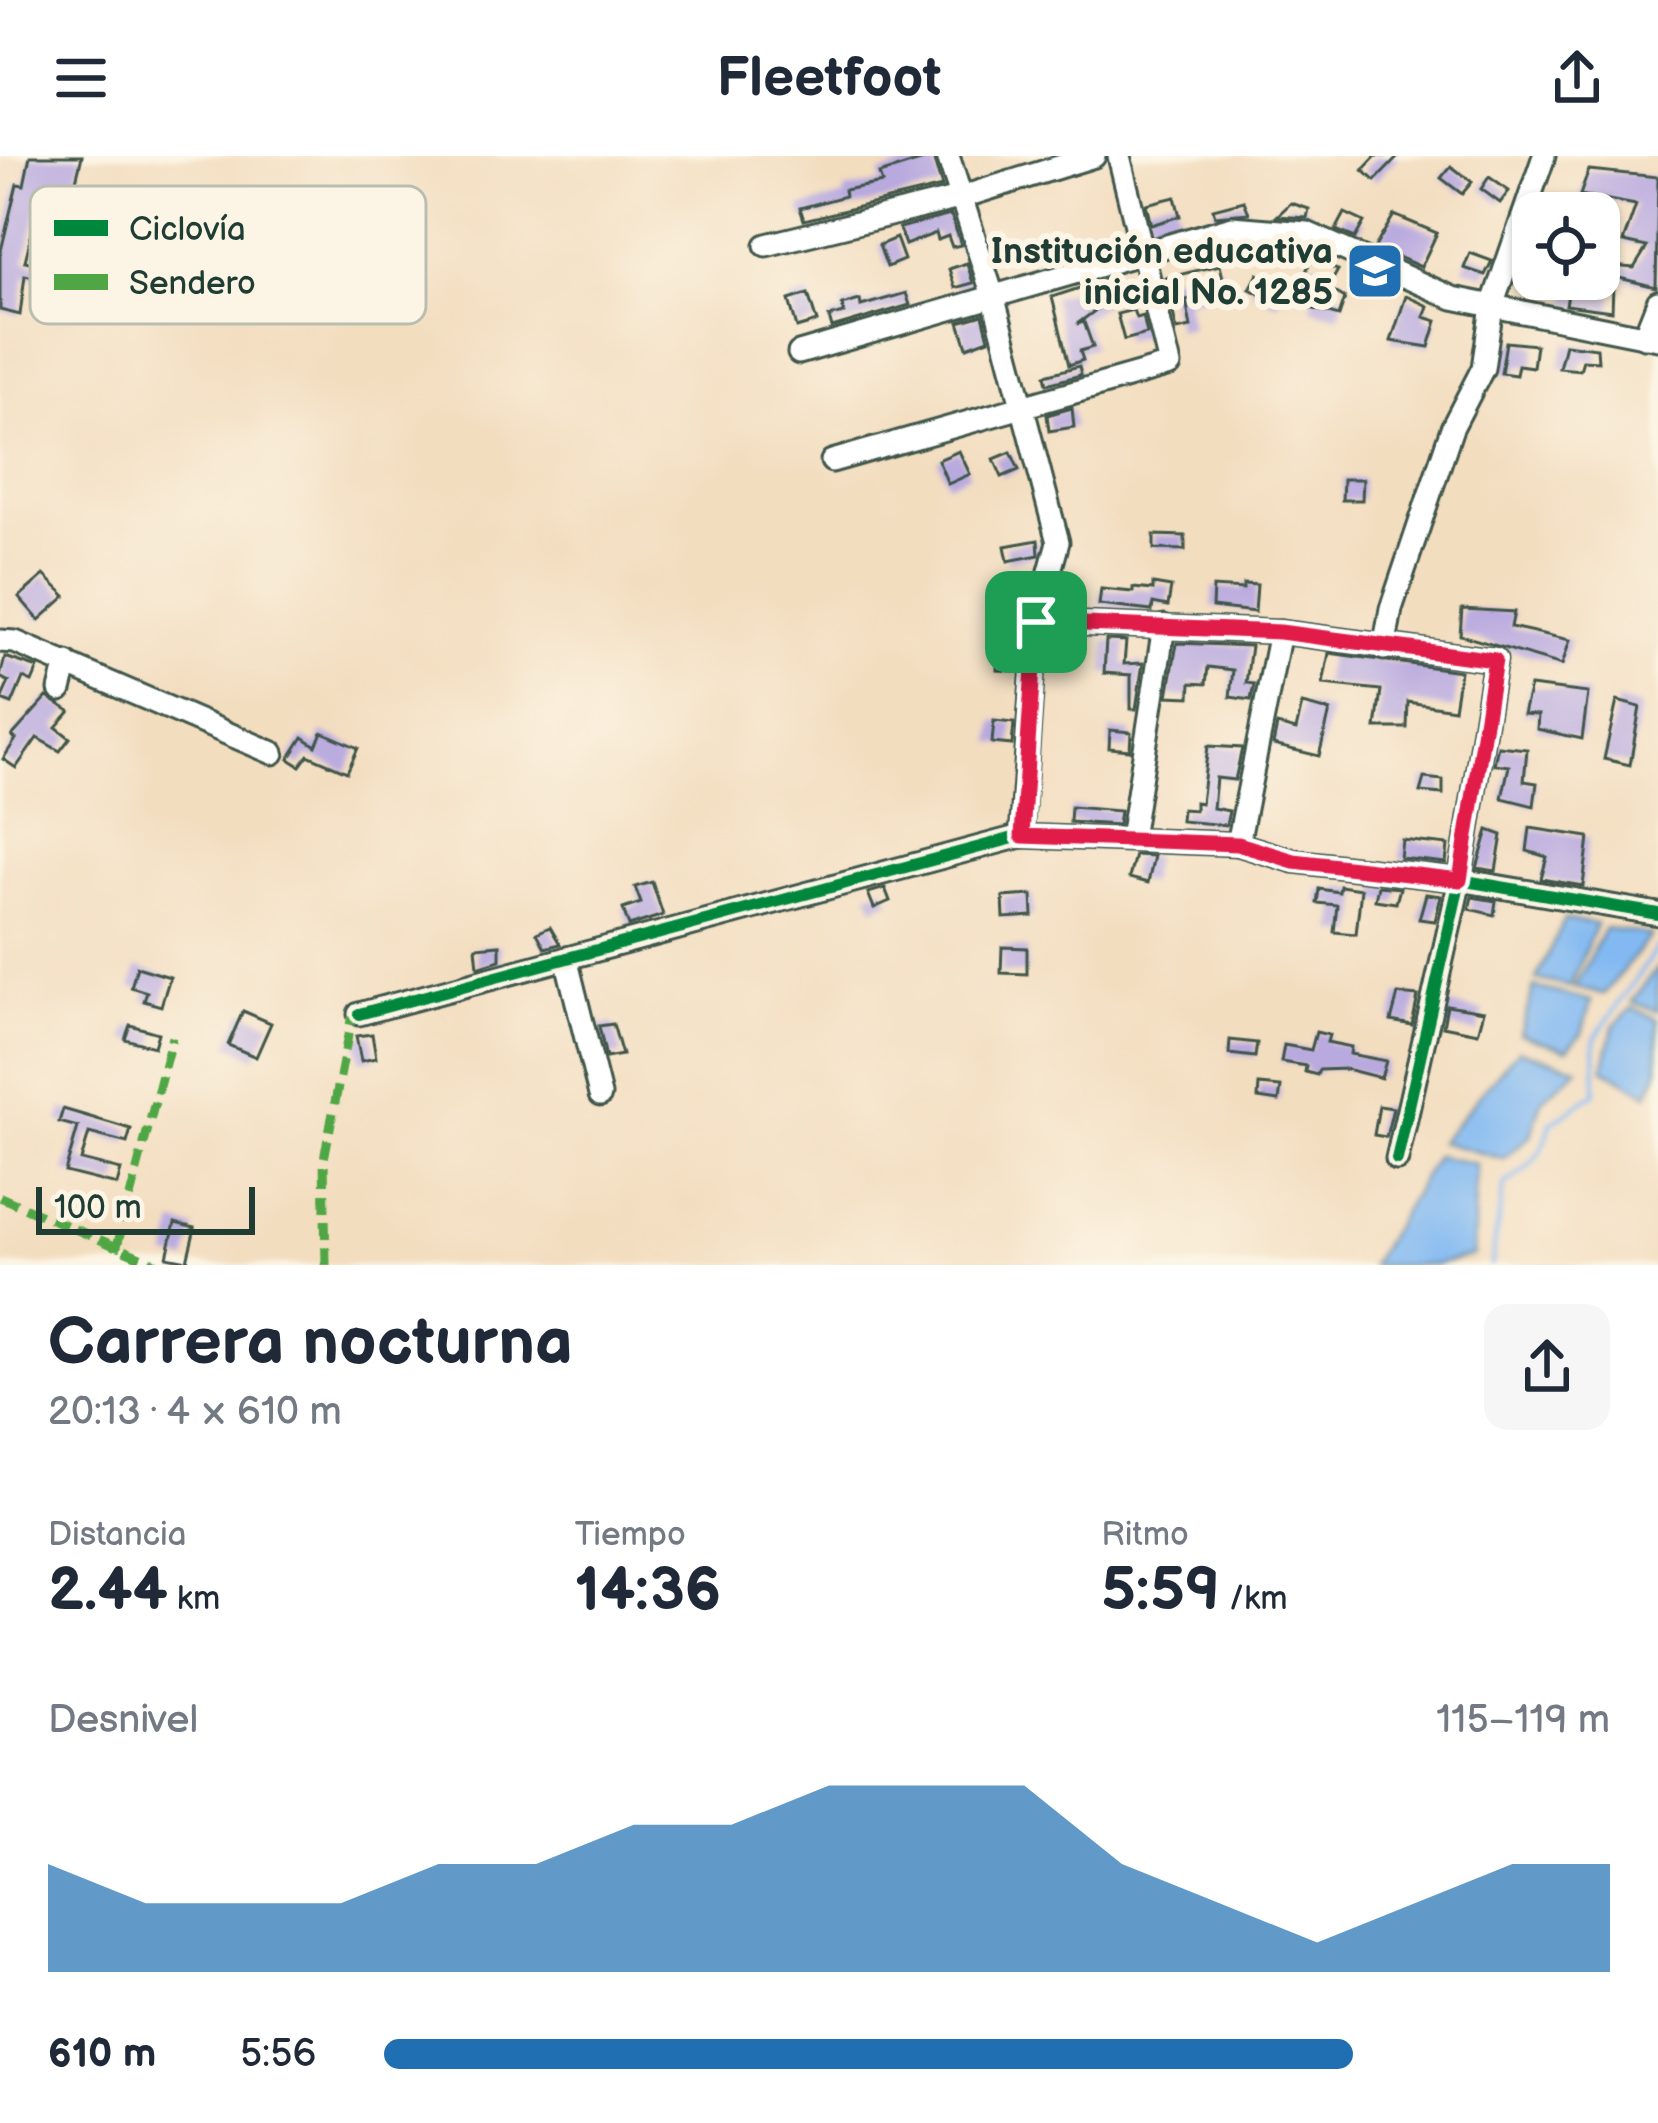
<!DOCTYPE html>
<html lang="es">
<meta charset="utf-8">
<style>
body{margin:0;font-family:"Balsamiq Sans",sans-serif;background:#f6f6f7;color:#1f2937;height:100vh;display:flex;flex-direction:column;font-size:45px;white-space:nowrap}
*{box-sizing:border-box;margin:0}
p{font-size:39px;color:#747a83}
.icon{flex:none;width:66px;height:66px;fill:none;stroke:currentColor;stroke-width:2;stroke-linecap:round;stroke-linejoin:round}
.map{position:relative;height:1109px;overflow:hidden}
.panel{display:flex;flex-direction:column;background:#fff;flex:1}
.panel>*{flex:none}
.tools{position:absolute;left:1512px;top:36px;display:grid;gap:24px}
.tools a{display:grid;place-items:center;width:108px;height:108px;border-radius:24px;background:#fff;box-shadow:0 3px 9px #0004;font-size:60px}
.scale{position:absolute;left:36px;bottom:30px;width:219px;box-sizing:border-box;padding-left:12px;border:6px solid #1f3d34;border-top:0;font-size:33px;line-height:42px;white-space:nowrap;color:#1f3d34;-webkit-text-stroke:9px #fcf5e5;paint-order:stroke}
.pin{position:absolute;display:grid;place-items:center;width:102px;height:102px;color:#fff;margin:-51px;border-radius:24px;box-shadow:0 6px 18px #0006}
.round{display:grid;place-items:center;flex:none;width:126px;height:126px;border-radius:24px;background:#f6f6f7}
.headline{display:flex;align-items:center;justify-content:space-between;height:204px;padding:0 48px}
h1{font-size:66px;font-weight:800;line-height:90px}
.stats{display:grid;grid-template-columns:repeat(3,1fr);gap:18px;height:204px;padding:12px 48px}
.stats div{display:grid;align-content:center}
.stats b{font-size:60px;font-weight:800}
.stats small{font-size:33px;font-weight:400}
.stats p{font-size:33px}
.chart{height:336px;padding:24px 48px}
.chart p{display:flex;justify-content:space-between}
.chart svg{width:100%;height:216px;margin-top:12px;fill:#1f6fb2;opacity:.7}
ul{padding:0 48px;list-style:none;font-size:39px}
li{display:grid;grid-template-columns:192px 144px 1fr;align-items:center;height:90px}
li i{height:30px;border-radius:15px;background:#1f6fb2}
header{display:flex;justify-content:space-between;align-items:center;height:156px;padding:0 48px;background:#fff;font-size:54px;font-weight:800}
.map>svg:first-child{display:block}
</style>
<header><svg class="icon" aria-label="menu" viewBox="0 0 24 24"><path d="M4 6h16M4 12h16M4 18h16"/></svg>Fleetfoot<svg class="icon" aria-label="share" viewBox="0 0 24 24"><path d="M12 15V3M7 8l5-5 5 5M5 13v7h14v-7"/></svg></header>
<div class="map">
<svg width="1658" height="1109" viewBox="0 0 1658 1109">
<rect width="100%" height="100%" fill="#fcf5e5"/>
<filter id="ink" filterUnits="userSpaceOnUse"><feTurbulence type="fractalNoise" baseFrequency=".00833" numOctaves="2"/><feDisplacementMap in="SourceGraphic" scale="24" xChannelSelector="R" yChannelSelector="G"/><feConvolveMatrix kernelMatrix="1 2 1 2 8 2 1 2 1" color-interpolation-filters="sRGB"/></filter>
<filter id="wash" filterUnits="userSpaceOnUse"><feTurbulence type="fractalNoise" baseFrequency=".004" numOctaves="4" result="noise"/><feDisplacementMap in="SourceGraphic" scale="48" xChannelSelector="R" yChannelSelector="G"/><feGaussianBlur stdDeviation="2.7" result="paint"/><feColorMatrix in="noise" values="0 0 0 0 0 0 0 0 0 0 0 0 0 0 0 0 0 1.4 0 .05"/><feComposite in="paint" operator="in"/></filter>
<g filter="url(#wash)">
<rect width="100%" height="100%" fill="#f3ddbf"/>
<g fill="#82b9f2" stroke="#507b93" stroke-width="3">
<path d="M1565 763 1596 768 1570 831 1536 823Z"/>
<path d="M1605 772 1651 779 1604 838 1574 832Z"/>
<path d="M1658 811V855L1632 846Z"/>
<path d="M1534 831 1591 845 1582 877 1567 893 1520 878Z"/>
<path d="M1632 852 1658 863V916L1648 938 1603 912 1614 870Z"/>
<path d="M1518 894 1579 912 1542 944 1531 979 1504 1003 1440 986Z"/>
<path d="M1436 1000 1476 1008 1473 1100 1432 1109H1371Z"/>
</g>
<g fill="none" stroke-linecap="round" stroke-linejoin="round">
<path stroke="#82b9f2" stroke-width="4.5" d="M1491 1109 1504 1029C1530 1012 1544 998 1551 967L1596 936 1595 882 1658 791"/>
</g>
<g id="blocks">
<g fill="#b8a9df">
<path d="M30 0H82L72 41 85 44 81 62 38 52 25 105 41 109 38 122 25 119 20 159 0 154V99L17 28 24 29Z"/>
<path d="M1376 0H1399L1375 25 1363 14Z"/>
<path d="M933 1 942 31 804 64 800 52 845 40 844 34 882 27 879 18Z"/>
<path d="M1451 10 1472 26 1462 38 1441 22Z"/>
<path d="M1589 14 1658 21 1656 131 1599 117V109L1634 112 1647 91 1623 86 1636 49 1580 39Z"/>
<path d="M1489 21 1509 35 1500 47 1481 33Z"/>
<path d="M1175 41 1180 60 1151 69 1146 48Z"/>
<path d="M1244 45 1249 57 1215 60 1213 53Z"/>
<path d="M1291 47 1309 53 1307 62 1277 60Z"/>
<path d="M1345 57 1364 66 1355 82 1336 74Z"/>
<path d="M951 59 961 89 952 91 948 80 938 84 936 77 905 89 899 72Z"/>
<path d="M1394 59 1437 77 1421 111 1375 91Z"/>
<path d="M896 82 904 104 887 111 879 89Z"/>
<path d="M1470 97 1492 105 1485 119 1464 112Z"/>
<path d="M1310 105 1338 114 1328 132 1345 142 1339 160 1310 152 1319 127 1304 122Z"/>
<path d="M967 107 973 127 955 132 949 113Z"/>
<path d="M1220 109 1226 135 1186 144 1191 171 1177 174 1165 122Z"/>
<path d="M1258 118 1285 133 1277 148 1250 133Z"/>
<path d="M1104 124 1115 140 1077 168 1084 166 1093 191 1080 195 1083 204 1069 209 1052 141Z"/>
<path d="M1570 127 1613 130 1612 155 1566 149Z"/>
<path d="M906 137 910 149 832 172 829 161 844 157 842 149 860 144 861 150Z"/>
<path d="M808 138 817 166 797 172 789 144Z"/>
<path d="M1406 140 1428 150 1424 161 1437 165 1429 191 1391 185Z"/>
<path d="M1133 154 1136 162 1143 160 1147 178 1124 184 1117 158Z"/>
<path d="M983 159 989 183 967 191 959 166Z"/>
<path d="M1506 186 1536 189 1533 211 1518 209 1516 219 1501 217Z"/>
<path d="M1565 188 1597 192 1598 205 1583 204 1580 214 1559 212Z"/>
<path d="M1079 210 1081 219 1047 228 1045 219Z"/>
<path d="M1072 252 1074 271 1049 275 1047 259Z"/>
<path d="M959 295 970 318 948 328 938 304Z"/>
<path d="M1011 296 1019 314 1002 321 994 303Z"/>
<path d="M1343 323H1363L1362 344H1342Z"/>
<path d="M1154 379 1185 380V394L1154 393Z"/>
<path d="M1038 384 1039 399 1008 405 1005 390Z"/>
<path d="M44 419 66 440 39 464 19 441Z"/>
<path d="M1153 428 1171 431 1168 450 1153 447 1152 455 1099 449 1101 433 1133 436V432L1153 434Z"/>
<path d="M1243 428 1257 429 1255 456 1212 451 1213 431 1243 433Z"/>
<path d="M1009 437 1022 439 1018 460 1005 458Z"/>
<path d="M1462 453 1514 456 1511 471 1570 484 1562 509 1460 479Z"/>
<path d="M1106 484 1126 485 1124 508 1143 507 1136 553H1131V519L1104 517Z"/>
<path d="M1177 487 1251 490 1246 527 1254 528 1251 544 1230 541 1233 514 1208 511 1206 528 1191 527 1190 541 1168 540Z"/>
<path d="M998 494 1019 495 1018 515 997 514Z"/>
<path d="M1329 497 1460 515 1454 553 1408 546 1407 572H1376L1381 534 1323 528Z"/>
<path d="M5 501 38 512 32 526 23 522 12 548 1 544 9 526 0 521Z"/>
<path d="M1530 530 1588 537 1582 583 1537 573 1538 559 1523 558Z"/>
<path d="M47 541 70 555 56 571 70 582 60 595 37 582 16 612 3 603 16 583 12 580Z"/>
<path d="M1617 545 1640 551 1630 609 1604 603Z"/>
<path d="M1302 548 1330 555 1319 600 1273 589 1277 569 1296 574Z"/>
<path d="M994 565 1014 567 1012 589 992 587Z"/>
<path d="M1110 574 1131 576 1130 594 1109 592Z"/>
<path d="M322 576 358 592 347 616 308 599 300 610 289 603 303 581 316 590Z"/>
<path d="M1208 590 1242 592 1235 624 1216 622 1213 652 1229 655 1226 669 1181 665 1182 653 1195 654V646L1201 647Z"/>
<path d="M1498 590 1527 593 1524 625 1537 627 1534 650 1502 642 1509 610 1494 608Z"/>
<path d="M1424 622 1443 624V638L1420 636Z"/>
<path d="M1071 651 1120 655 1118 669 1070 666Z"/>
<path d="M1530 672 1589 681 1583 730 1541 723 1547 701 1527 695Z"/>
<path d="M1488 674 1502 679 1496 715 1477 712Z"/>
<path d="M1402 684 1448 689 1446 707 1400 702Z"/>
<path d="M1135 699 1154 700 1148 727 1129 722Z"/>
<path d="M652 726 663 759 629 770 623 753 641 747 635 731Z"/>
<path d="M1340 730 1361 733 1356 778 1334 776 1337 749 1317 747 1319 733 1339 736Z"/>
<path d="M1378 730 1400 732 1396 747 1375 744Z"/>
<path d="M885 732 890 745 874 752 868 737Z"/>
<path d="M1426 738 1441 740 1435 765 1419 763Z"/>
<path d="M1032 739 1033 760 1004 762 1003 741Z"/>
<path d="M1472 741 1496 745 1494 759 1469 753Z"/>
<path d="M550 771 560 788 545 792 537 777Z"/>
<path d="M500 789V804L478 811 476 791Z"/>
<path d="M1002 791 1027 792V818L1001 817Z"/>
<path d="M137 811 170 821 161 850 144 845 147 836 131 831Z"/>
<path d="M1398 838 1418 840 1412 869 1391 865Z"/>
<path d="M1447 849 1484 855 1478 877 1443 870Z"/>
<path d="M243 855 271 867 256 901 228 889Z"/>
<path d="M613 868 622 899 606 902 599 870Z"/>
<path d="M130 869 158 877 154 891 125 883Z"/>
<path d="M1316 876 1329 879 1327 886 1351 891 1350 898 1386 905 1381 922 1346 913 1319 914 1317 919 1305 916 1306 910 1281 906 1284 889 1311 894Z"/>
<path d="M372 878 376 902 361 905 356 880Z"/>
<path d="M1230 884 1257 887 1255 901 1229 898Z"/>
<path d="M1259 929 1281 931 1279 945 1258 942Z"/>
<path d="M1379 950 1393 952 1386 981 1374 979Z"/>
<path d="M63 953 131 973 127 987 89 977 81 1004 121 1014 117 1029 65 1016 78 971 59 966Z"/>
<path d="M175 1067 195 1072 187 1105 167 1101Z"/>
</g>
</g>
</g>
<g filter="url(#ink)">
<use href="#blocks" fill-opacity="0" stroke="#3f5549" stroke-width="3"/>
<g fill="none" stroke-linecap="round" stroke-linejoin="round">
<g stroke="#3f5549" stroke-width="27">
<g id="minor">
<path d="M948 0 994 143 1058 386 1036 466 1021 680"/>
<path d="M766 89 959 42 1094 0"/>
<path d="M1644 181 1658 146"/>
<path d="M799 197 1232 71 1307 77 1453 142 1658 183"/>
<path d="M832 305 1170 209 1119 0"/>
<path d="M1036 466 1280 476 1495 504 1460 724 1397 1003"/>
<path d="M0 485 15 486 273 597"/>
<path d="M1384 493 1391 453 1452 272 1483 212 1492 150 1544 0"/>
<path d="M60 534 67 507"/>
<path d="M1131 683 1164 470"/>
<path d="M1238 688 1280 476"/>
<path d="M566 802 600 939"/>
<path d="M359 858 1021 680 1238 688 1294 705 1460 724 1658 758"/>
</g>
</g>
<use href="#minor" stroke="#fff" stroke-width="21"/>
<g stroke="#4fa644" stroke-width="9" stroke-dasharray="18 9" stroke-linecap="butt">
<path d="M0 1041 159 1109"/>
<path d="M116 1094 172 881"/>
<path d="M326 1109 324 1003 351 864 359 858"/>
</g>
<g stroke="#fcf5e5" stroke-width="20">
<g id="cycleway">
<path d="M1036 466 1280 476 1495 504 1460 724 1397 1003"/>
<path d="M359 858 1021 680 1238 688 1294 705 1460 724 1658 758"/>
</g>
</g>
<use href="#cycleway" stroke="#00873e" stroke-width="12"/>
</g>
</g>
<g fill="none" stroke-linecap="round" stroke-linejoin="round" filter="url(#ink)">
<g stroke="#fff" stroke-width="24">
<path id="route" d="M1036 466 1280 476 1495 504 1460 724 1294 705 1238 688 1022 680Z"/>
</g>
<use href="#route" stroke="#e11d48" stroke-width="15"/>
</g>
<defs>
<g id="school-square" transform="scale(3)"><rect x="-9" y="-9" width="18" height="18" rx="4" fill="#1f6fb2" stroke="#fcf5e5"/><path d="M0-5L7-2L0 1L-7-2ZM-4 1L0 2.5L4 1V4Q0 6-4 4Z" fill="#fff"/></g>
</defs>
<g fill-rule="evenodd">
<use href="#school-square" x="1375" y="115"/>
</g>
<g text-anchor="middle" stroke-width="12" stroke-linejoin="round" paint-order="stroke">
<g font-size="36" font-weight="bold" fill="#1f3d34" stroke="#fcf5e5" text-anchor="end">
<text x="1333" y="107">Institución educativa<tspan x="1333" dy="41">inicial No. 1285</tspan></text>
</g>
</g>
<rect x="30" y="30" width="396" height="138" rx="18" fill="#fcf5e5" stroke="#babeb0" stroke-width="3"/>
<rect x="54" y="64" width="54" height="16" fill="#00873e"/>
<rect x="54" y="118" width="54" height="16" fill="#4fa644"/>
<g font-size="33" fill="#1f3d34">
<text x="129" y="84">Ciclovía</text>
<text x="129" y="138">Sendero</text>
</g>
</svg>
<div class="tools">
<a><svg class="icon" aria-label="locate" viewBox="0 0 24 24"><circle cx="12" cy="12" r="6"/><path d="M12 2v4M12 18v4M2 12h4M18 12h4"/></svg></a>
</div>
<div class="scale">100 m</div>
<div class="pin" style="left:1036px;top:466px;background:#1e9e55"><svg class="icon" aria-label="arrive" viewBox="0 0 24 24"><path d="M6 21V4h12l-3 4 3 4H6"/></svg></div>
</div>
<section class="panel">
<div class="headline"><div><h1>Carrera nocturna</h1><p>20:13 · 4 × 610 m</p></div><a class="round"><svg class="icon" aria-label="share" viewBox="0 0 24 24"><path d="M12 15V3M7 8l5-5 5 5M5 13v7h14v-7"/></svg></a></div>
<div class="stats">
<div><p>Distancia</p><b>2.44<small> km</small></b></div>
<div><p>Tiempo</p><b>14:36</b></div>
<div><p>Ritmo</p><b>5:59<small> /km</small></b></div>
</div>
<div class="chart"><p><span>Desnivel</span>115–119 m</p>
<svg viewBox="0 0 160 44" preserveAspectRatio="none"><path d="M0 44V22L10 30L20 30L30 30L40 22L50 22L60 14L70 14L80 6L90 6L100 6L110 22L120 30L130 38L140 30L150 22L160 22V44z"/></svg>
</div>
<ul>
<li><b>610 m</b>5:56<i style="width:79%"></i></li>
</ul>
</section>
